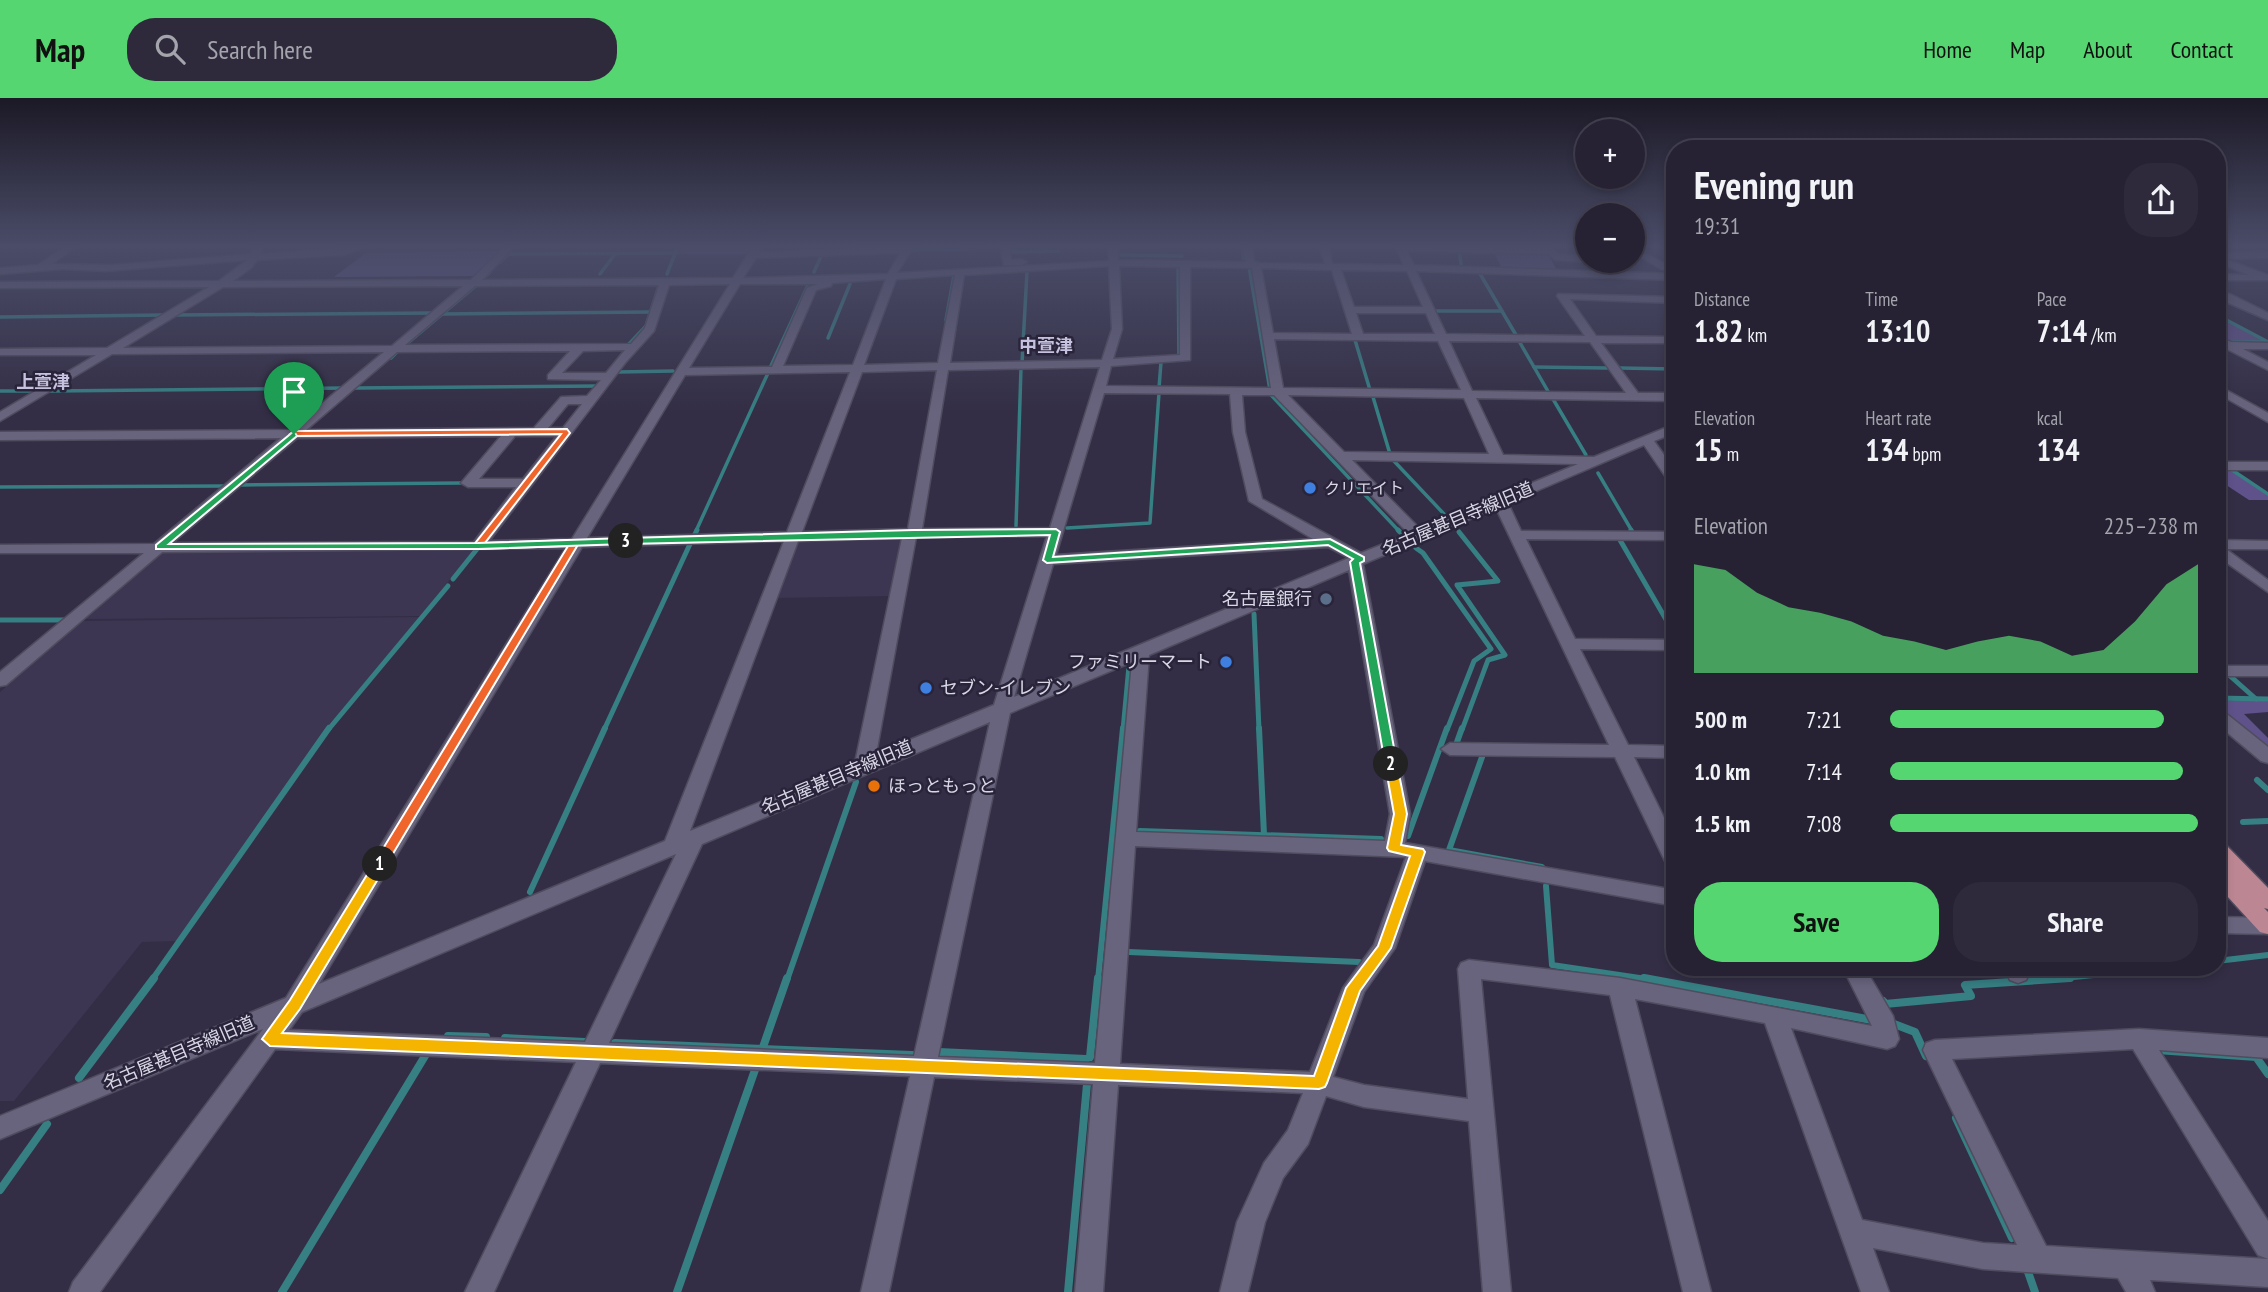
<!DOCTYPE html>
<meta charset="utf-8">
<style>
body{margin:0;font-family:"PT Sans Narrow","Noto Sans JP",sans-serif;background:#2e2a3c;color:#f1f3f6;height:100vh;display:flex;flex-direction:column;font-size:26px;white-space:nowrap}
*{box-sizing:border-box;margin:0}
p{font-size:23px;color:#a4a4ac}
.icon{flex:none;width:38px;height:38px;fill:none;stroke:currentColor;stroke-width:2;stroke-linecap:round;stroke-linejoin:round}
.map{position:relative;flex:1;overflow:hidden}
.details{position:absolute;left:1666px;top:42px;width:560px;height:836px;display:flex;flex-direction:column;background:#262234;border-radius:28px;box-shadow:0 4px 10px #0003,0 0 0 2px #423f4f}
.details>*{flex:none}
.fabs{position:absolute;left:1575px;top:21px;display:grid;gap:14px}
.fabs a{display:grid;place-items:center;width:70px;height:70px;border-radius:50%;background:#262234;box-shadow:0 4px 10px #0003,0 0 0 2px #423f4f;font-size:35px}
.pin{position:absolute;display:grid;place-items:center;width:60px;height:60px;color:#fff;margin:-72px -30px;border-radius:50% 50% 50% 0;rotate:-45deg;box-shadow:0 0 7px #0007}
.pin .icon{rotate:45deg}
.km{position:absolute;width:35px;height:35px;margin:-18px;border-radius:50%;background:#222;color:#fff;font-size:19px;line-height:35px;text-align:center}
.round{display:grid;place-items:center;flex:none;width:74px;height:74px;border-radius:28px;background:#2e2a3c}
.headline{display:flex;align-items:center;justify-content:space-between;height:119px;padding:0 28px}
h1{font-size:38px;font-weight:700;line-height:52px}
.stats{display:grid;grid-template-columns:repeat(3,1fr);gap:10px;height:119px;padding:7px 28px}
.stats div{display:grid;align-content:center}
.stats b{font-size:30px;font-weight:700}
.stats small{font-size:19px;font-weight:400}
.stats p{font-size:19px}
.chart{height:196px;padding:14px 28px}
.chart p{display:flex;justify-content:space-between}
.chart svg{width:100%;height:126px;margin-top:7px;fill:#55d671;opacity:.7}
.primary-button{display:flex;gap:14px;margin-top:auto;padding:14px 28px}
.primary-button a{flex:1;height:80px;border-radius:28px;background:#55d671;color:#111;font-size:28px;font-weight:700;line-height:80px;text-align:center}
.primary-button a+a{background:#2e2a3c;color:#f1f3f6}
ul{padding:0 28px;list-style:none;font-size:23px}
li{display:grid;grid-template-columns:112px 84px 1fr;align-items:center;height:52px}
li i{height:18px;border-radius:9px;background:#55d671}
header{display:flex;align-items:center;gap:42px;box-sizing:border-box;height:98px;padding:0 35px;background:#55d671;color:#111}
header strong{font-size:33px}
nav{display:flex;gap:38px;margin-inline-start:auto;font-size:24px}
.search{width:490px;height:63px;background:#2e2a3c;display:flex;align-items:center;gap:18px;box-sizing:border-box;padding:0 24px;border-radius:28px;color:#a4a4ac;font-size:26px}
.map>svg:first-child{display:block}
</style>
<header>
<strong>Map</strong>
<div class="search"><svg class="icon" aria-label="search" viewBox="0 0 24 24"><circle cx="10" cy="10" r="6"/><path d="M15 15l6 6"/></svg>Search here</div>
<nav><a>Home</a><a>Map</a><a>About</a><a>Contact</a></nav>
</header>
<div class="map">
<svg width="2268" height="1194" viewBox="0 0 2268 1194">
<rect width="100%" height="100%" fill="#332e45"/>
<g fill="#3c3653">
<path d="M906 438 892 498 774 500 795 443Z"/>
<path d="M475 450 421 518 86 521 166 452Z"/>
<path d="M420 519 323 635 177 843 142 844 14 1003H0V594L83 523Z"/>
</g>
<g fill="#5f528a">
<path d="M683 148H753L748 156H678Z"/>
<path d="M1493 152 1547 153 1556 171 1501 169Z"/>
<path d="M502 153 478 178 334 179 366 155Z"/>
<path d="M2217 218 2267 245 2217 244Z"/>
<path d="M2217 370H2228L2268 397V402H2249L2217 381Z"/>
<path d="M2217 602 2268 603V614L2244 616 2268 640V652L2217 612Z"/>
</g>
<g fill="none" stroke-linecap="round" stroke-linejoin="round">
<g stroke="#367f83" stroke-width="3.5">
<path d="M914 148 912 152 976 150"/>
<path d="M1242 148 1244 161"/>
<path d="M1660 148 1675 157"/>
<path d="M1013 150 1012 154 1059 153"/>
<path d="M508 156 677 155"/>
<path d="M1120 157 1182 158"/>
<path d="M500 164 510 154"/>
<path d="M1461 166 1459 152H1463"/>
<path d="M1246 169H1249L1270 292"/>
<path d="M814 174 822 156"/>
<path d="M1479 174 1516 237"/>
<path d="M600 176 615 156"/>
<path d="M667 176 678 148"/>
<path d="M487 177 490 174"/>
<path d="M1436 213H1502"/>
<path d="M442 216 650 214"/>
<path d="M175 217 431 215"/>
<path d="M2217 217 2268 244H2232"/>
<path d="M0 219 163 217"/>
<path d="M946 222 954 177"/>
<path d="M828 240 850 186"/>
<path d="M1355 242 1370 292"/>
<path d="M1519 243 1549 295"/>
<path d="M627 248 646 228 660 185"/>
<path d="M403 249 478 186"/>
<path d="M1174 258H1179L1178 168"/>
<path d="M391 260 398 253"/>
<path d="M1022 265 1027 173"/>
<path d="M1534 269 1607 270"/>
<path d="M767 270H770L809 185H815"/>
<path d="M1620 270 1675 271"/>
<path d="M618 274 673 273"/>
<path d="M355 290 598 288"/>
<path d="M1159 290 1161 264"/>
<path d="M0 293H32"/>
<path d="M50 293 344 290"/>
<path d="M1271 297 1399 433"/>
<path d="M1373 299 1390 356"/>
<path d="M1553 301 1586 357"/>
<path d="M2217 347 2220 349H2217"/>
<path d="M1393 362 1444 416"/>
<path d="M2229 370 2268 396"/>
<path d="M1598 375 1632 433"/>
<path d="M240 387 461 385"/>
<path d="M0 389 225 388"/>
<path d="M1016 428 1021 270"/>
<path d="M1067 430 1150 425 1159 295"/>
<path d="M696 433 768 275"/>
</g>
<g stroke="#367f83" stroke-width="5">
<path d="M1398 432 1400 434"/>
<path d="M1631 432 1632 434"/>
<path d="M1459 434 1498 483 1457 487 1505 557 1488 562 1462 632"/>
<path d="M695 436 697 432"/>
<path d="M1620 442 1675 537"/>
<path d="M1416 450 1423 455 1491 551 1474 563 1447 632"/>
<path d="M453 481 477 451"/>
<path d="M1254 516 1259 632"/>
<path d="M0 522H65"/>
<path d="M2229 577 2256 601"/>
<path d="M2217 600 2268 601"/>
<path d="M328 632 448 488"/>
<path d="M604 632 690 446"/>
<path d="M1123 632 1129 568"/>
</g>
<g stroke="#367f83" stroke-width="6">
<path d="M1259 630 1264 737"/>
<path d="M1457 644 1462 630"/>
<path d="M1482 659 1449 752 1542 769"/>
<path d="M2257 682 2268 692"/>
<path d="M2243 724 2268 723"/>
<path d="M1140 733 1381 741"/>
<path d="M1408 738 1447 630"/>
<path d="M1546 788 1552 867 1653 882"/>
<path d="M530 794 605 630"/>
<path d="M1129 854 1359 864"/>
<path d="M2217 863 2268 857"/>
<path d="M152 882 329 630"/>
<path d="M787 882 856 684"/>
<path d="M1098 882 1123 630"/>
<path d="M2045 882 2161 870"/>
</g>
<g stroke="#367f83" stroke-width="8">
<path d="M1644 880 1872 922"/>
<path d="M1883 903 1885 906 1971 898 1965 887 2070 880"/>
<path d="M1894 926 1915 934 1926 958"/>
<path d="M448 938 486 939"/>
<path d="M505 940 585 944"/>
<path d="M615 945 912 957"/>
<path d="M762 952 787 880"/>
<path d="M2157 952 2256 959 2268 976"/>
<path d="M939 954 1086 961"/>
<path d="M1090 959 1098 880"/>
<path d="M79 980 154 880"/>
<path d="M1956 1020 2012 1140"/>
<path d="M0 1092 47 1026"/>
<path d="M2028 1174 2035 1194"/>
<path d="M282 1194 425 958"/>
<path d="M677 1194 756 969"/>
<path d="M1068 1194 1087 986"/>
</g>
<g stroke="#504c5f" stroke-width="3">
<g id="minor">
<path d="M66 148H77L52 166 112 167 250 156 254 148H264L260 156 366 148 344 157 257 162 252 169 233 183 471 182 505 148H515L482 182 733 180 753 148H763L759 154 914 148 897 175 1109 163 1108 148H1118V162L1246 164 1242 148H1252L1254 163 1259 165 1325 166 1319 148H1329L1332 166 1404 167 1395 148 1552 150 1558 156 1587 158V163H1590L1587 164 1555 162 1549 156 1407 153 1414 167 1675 176V182L1416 173 1446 236 1585 238 1557 198 1558 196 1675 199V205L1570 201 1596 238 1675 239V245H1601L1638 295H1675V303L1476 300 1503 357 1594 359 1675 326V335L1654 343 1675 372V386L1670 385 1644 347 1508 405 1521 433 1675 434V442L1526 441 1575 541 1675 542V552L1580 551 1628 647 1675 648V660L1634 659 1675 742V770L1668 768 1665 763 1615 659 1450 657 1441 651 1450 645 1609 647 1496 410 1363 466 1410 716 1405 745 1675 792V808L1425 763 1395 850 1364 894 1333 979 1364 987 1468 1001 1458 871 1461 865 1469 862 1620 880 1872 928 1843 870H1865L1893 918 1899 941 1895 948 1887 951 1791 930 1862 1122 1983 1145 2017 1147 1923 952 1926 945 1935 942 2139 931 2268 940V960L2159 952 2268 1123V1161L2258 1157 2133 951 1952 961 2046 1148 2268 1161V1189L2150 1182 2155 1194H2126L2118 1180 1983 1171 1873 1150 1889 1194H1861L1765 925 1635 901 1711 1194H1683L1610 897 1481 881 1511 1194H1483L1469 1023 1364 1009 1326 998 1308 1046 1283 1080 1265 1124 1248 1194H1220L1237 1124 1264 1065 1288 1032 1303 995 1118 987 1103 1194H1075L1093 986 934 979 889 1194H861L910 978 600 965 494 1194H465L576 964 275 951 100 1194H69L73 1184 263 931 0 1041V1018L286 900 566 450 162 454 6 587 0 588V574L144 455H0V447L154 446 281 340 0 342V334L290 332 384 254 112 256 0 323V314L96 257H0V251L107 250 209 189 0 190V184L219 183 247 162 106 173 63 171 0 176V170L38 167ZM900 155 888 176 743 180 756 160ZM1109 168 1112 231 1102 262 950 265 964 177ZM1119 168 1180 169V257L1113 261 1122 231ZM1190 169 1252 170 1271 290 1106 288 1111 268 1190 262ZM1261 170 1332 172 1352 236 1273 235ZM1341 172 1407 173 1423 209H1354ZM955 177 938 265 864 267 896 181ZM886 181 853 267 783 268 816 192 831 188 832 185ZM730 186 572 441 489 443 625 265 654 233 669 187ZM740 186H818L807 190 772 269 689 270ZM659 187 645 230 631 246 405 247 475 188ZM463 188 392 248 123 250 223 189ZM1356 215H1426L1435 236H1363ZM1274 241 1438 243 1461 292 1283 290ZM1449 243 1590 244 1626 295 1472 293ZM625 252 606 275H562L583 253ZM570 253 548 277V281L601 282 587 298 561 299 534 330 306 332 397 254ZM1100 269 1050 430 922 431 948 272ZM937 272 908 431 802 434 862 274ZM850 274 787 434 587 440 685 277ZM1104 295 1230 296 1233 334 1249 403 1313 441 1056 457ZM1242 297H1274L1409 436 1361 455 1262 401 1245 334ZM1288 297 1464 300 1489 356 1344 354ZM568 306H582L563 330H548ZM501 338 461 385 468 389H516L474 444 172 445 297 340ZM515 338H557L523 381H479ZM1352 362 1578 366 1420 431ZM1047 438 994 607 876 656 916 439ZM902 440 855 665 690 733 798 443ZM784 443 665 743 319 886 582 449ZM1328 449 1349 460 1014 599 1053 466ZM1349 472 1390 716 1385 743 1136 734 1149 557ZM1132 564 1095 965 938 959 1010 615ZM990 624 914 958 609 945 702 746ZM1135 748 1406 759 1374 847 1343 890 1310 974 1120 966ZM676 756 585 944 289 932 302 914Z"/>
<path d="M1000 148H1010L1011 162 1022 161 1027 164 1022 167H1004Z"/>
<path d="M1633 148 1667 167 1675 168V174L1661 171 1633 154Z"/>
<path d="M2268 154V160L2225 161 2268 177V182H2217V176L2249 177 2217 164V155Z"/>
<path d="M2217 194 2230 196 2268 215V222L2217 200Z"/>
<path d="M2217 238 2231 244 2268 245V251H2243L2268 264V272L2217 246Z"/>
<path d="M2217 287 2268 315V324L2217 295Z"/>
<rect x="2217" y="364" width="51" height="8"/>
<path d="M2217 442 2268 443V451H2226L2268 482V494L2217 458Z"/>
<rect x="2217" y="568" width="51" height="10"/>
<path d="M2217 612 2223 613 2268 649V665L2261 663 2217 626Z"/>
<path d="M2217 819 2268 820V836L2217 835Z"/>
<path d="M2003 870H2026L2029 876 2026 882 2018 885 2010 882Z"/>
</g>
</g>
<g stroke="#504c5f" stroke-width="3">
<path id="major" d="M2217 743 2224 745 2268 790V811L2264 810 2268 814V836L2260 834 2217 787V766L2221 767 2217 763Z"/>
</g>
<use href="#minor" fill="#69647e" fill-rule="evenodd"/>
<use href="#major" fill="#bc8793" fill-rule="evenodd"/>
</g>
<linearGradient id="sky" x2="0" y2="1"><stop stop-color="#1c1926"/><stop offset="0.47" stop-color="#4a4c68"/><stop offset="1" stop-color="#4a4c68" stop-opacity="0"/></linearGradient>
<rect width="2268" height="315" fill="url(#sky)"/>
<path fill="#f0652b" stroke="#fff" stroke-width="2" d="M567 331 570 335 485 445 575 442 579 445 385 769H376V762L568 448 478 451 473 448 561 336 294 338 290 336 294 333Z"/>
<path fill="#f5b400" stroke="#fff" stroke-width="2" d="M1391 662 1397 666 1407 716 1401 747 1423 751 1425 754 1391 850 1360 893 1327 985 1325 989 1319 991 270 948 262 941 290 902 376 762 380 761 387 766 300 911 282 935 1314 978 1346 890 1378 848 1410 758 1389 753 1387 750 1394 716 1385 666Z"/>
<path fill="#22a559" stroke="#fff" stroke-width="2" d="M1056 431 1060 434 1053 459 1330 441 1364 459V463L1360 465 1397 666 1396 668 1391 670 1385 666 1350 464 1353 461 1328 447 1047 465 1043 462 1050 437 626 446 621 443 626 440 914 432Z"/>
<path fill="#22a559" stroke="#fff" stroke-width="2" d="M294 333 297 338 169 446 478 445 626 440 631 443 626 446 478 451H156V447Z"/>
<g fill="#3f7fe0" stroke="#29243a" stroke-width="2.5">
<circle cx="1310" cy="390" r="7"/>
<circle cx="1226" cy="564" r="7"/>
<circle cx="926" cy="590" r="7"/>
</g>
<circle fill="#5c6f8a" stroke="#29243a" stroke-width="2.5" cx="1326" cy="501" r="7"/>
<circle fill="#e8710a" stroke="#29243a" stroke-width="2.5" cx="874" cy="688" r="7"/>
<g text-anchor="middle" stroke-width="5" stroke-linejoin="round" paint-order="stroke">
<g font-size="16" fill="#d9d7e6" stroke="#29243a" text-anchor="start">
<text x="1324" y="396">クリエイト</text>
</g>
<g font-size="18" font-weight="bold" fill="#c6c1de" stroke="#29243a">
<text x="1046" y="254">中萱津</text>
<text x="43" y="290">上萱津</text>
</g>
<g font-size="18" fill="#d9d7e6" stroke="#29243a">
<text transform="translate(1458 421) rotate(-23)" y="6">名古屋甚目寺線旧道</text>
<text transform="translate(837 679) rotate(-23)" y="6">名古屋甚目寺線旧道</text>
<text transform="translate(179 955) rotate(-23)" y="6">名古屋甚目寺線旧道</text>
</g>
<g font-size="18" fill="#d9d7e6" stroke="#29243a" text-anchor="end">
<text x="1312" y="507">名古屋銀行</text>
<text x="1212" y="570">ファミリーマート</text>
<text x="940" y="596" text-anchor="start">セブン-イレブン</text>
<text x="888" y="694" text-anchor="start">ほっともっと</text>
</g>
</g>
</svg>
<div class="fabs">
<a>+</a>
<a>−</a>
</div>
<div class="pin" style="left:294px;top:336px;background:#1e9e55"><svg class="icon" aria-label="arrive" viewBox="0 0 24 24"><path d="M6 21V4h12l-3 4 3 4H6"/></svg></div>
<b class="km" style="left:380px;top:766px">1</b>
<b class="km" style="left:1391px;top:666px">2</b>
<b class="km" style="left:626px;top:443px">3</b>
<section class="details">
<div class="headline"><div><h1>Evening run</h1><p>19:31</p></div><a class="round"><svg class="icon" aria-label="share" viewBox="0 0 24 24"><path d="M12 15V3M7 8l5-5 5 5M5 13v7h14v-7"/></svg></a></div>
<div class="stats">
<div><p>Distance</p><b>1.82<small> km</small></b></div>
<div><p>Time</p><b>13:10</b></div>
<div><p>Pace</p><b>7:14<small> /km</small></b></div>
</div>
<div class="stats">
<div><p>Elevation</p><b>15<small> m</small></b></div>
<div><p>Heart rate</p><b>134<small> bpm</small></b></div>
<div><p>kcal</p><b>134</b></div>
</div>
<div class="chart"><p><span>Elevation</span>225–238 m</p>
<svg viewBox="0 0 160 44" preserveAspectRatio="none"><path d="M0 44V6L10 8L20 16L30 21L40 23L50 26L60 31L70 33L80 36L90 33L100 31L110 33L120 38L130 36L140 26L150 13L160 6V44z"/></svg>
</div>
<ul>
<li><b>500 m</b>7:21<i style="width:89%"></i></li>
<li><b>1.0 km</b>7:14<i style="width:95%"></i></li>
<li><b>1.5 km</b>7:08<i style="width:100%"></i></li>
</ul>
<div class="primary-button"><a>Save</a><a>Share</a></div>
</section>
</div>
